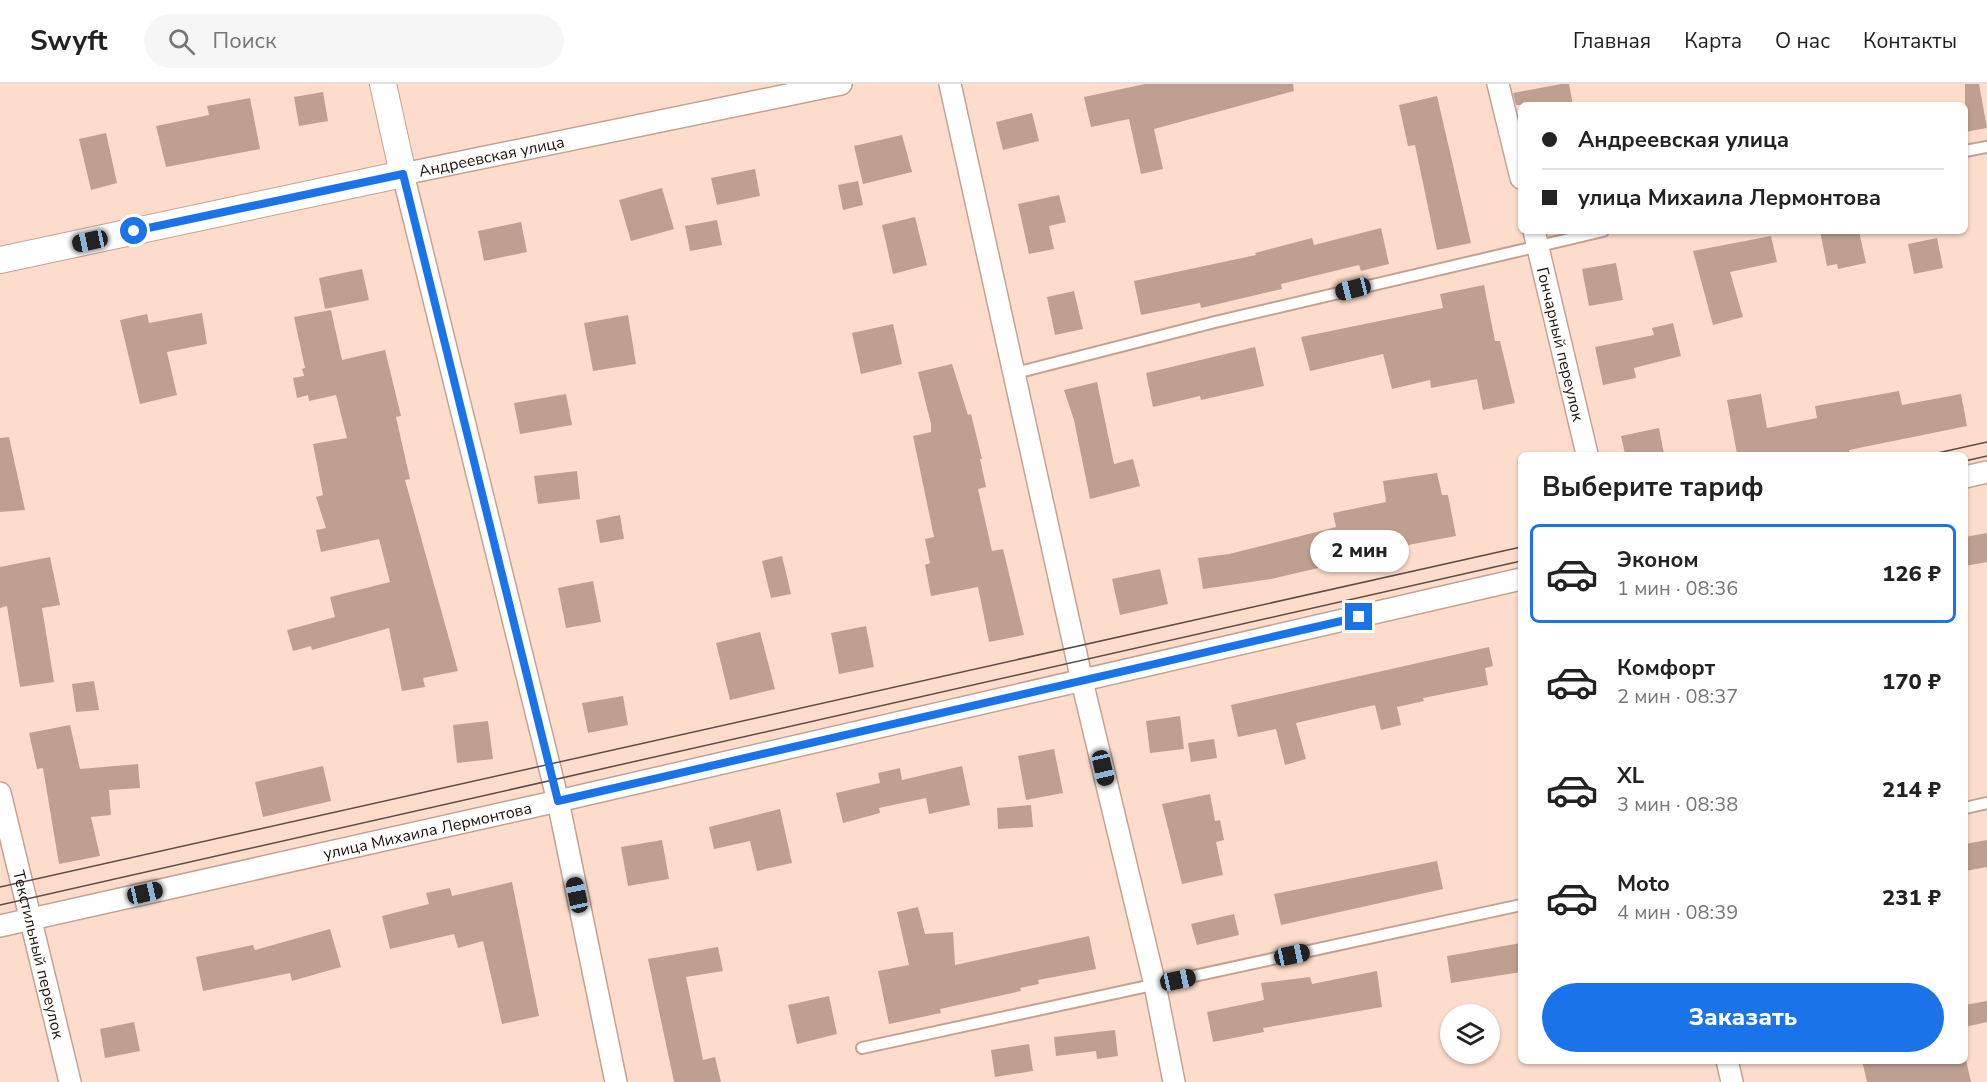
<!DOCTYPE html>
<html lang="ru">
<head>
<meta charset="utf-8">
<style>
  :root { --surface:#fff; --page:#f6f6f6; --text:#222; --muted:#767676; --line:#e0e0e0; --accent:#1a73e8 }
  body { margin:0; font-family:"Nunito Sans",sans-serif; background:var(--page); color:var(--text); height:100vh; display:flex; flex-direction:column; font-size:22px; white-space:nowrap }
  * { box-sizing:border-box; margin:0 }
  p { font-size:20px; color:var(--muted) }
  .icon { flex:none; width:33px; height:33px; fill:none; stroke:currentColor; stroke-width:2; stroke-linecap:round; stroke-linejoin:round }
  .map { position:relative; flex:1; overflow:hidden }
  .details { position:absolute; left:1518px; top:368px; width:450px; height:612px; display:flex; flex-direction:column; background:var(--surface); border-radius:9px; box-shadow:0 2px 4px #0004 }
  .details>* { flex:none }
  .banner { position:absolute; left:1518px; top:18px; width:450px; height:132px; border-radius:9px; box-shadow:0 2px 4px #0004; display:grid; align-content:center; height:132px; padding:0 24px; background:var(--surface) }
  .fabs { position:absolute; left:1440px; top:920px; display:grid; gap:12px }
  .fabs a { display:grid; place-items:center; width:60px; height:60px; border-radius:50%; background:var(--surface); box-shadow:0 2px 4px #0004; font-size:30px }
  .end { position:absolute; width:27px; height:27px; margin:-14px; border:8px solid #1a73e8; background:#fff; box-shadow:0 0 0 3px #fff }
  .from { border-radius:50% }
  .bubble { position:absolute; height:42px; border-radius:21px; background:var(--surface); box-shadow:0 2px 4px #0004; font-size:20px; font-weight:800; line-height:42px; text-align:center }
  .car { position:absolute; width:18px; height:36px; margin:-18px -9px; border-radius:8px; box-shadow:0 0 4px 2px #0007; background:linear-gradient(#222 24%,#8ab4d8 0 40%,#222 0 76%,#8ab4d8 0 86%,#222 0) }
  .banner b { display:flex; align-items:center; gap:21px; height:57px; font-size:22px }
  .banner b+b { border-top:2px solid var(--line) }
  .banner i { width:15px; height:15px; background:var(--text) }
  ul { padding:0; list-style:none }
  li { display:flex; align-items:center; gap:18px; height:99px; margin:0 12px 9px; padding:0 12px; border:3px solid transparent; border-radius:9px }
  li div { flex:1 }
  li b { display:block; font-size:22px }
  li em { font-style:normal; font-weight:800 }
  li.selected { border-color:var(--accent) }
  li>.icon { width:54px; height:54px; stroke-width:1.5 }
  h2 { padding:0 24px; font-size:27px; line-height:72px }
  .action { display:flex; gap:12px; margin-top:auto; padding:12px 24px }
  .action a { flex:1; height:69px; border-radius:36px; background:var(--accent); color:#fff; font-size:24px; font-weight:800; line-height:69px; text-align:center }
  header { display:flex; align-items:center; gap:36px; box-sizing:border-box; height:84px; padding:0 30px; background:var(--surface); border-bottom:2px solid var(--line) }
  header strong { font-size:28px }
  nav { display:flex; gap:33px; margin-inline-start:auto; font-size:21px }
  .search { width:420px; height:54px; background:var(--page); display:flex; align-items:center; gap:15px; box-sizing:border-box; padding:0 21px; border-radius:33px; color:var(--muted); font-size:22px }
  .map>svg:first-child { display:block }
</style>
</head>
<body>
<header>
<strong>Swyft</strong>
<div class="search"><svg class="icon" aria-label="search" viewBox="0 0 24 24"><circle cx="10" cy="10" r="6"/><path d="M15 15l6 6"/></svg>Поиск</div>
<nav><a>Главная</a><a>Карта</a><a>О нас</a><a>Контакты</a></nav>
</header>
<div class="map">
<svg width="1987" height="998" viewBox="0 0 1987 998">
  <rect width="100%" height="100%" fill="#fddccb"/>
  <g fill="#bfa090">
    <path d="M1145 0H1293L1294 7 1154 45 1163 85 1141 90 1129 35 1091 43 1084 13Z"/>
    <path d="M1561 0H1569L1573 21H1516L1513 9Z"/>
    <path d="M1965 0H1979L1987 44 1965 48Z"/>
    <path d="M323 8 328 37 299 42 294 13Z"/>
    <path d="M1437 12 1471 159 1437 166 1415 61 1408 62 1399 21Z"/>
    <path d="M250 14 260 65 166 83 156 42 209 31 207 22Z"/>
    <path d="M1032 29 1039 57 1003 66 996 38Z"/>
    <path d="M106 49 117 99 91 106 79 55Z"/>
    <path d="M902 51 912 88 863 100 854 62Z"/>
    <path d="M755 85 760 112 717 121 711 94Z"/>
    <path d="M858 97 863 121 843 126 838 101Z"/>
    <path d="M662 104 674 145 631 157 619 116Z"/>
    <path d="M1059 111 1066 138 1049 142 1054 165 1029 170 1018 120Z"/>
    <path d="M915 133 927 181 893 190 882 141Z"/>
    <path d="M717 136 722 161 690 167 685 142Z"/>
    <path d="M521 138 527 168 484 177 478 147Z"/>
    <path d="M1381 144 1389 180 1361 187 1359 181 1281 200 1282 205 1201 224 1200 219 1141 231 1134 197 1256 171 1255 169 1312 154 1314 161Z"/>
    <path d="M1820 147H1859L1866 179 1838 185 1837 180 1827 182Z"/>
    <path d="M1771 152 1777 178 1730 188 1743 233 1713 241 1693 167Z"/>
    <path d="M1937 154 1943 184 1914 190 1908 160Z"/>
    <path d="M1616 179 1623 216 1589 222 1582 185Z"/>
    <path d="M362 185 369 216 325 225 319 194Z"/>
    <path d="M1484 201 1495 257H1500L1515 319 1483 326 1477 295 1431 304 1430 296 1392 305 1383 270 1310 287 1301 253 1443 224 1440 210Z"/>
    <path d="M1074 207 1083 245 1055 251 1047 213Z"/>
    <path d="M331 226 342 276 385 266 401 332 396 333 410 395 405 396 458 587 423 594 425 603 402 607 389 544 312 566 311 562 293 567 287 546 335 533 330 513 390 498 379 455 321 468 316 446 326 444 316 413 323 411 313 360 347 354 336 311 309 317 308 311 297 314 293 294 304 292 302 285 305 284 294 233Z"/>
    <path d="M202 229 207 260 167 268 177 311 140 320 120 236 147 230 149 239Z"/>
    <path d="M628 231 636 280 593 287 584 239Z"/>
    <path d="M1673 239 1681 272 1634 284 1636 294 1603 301 1595 263 1654 251 1652 244Z"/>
    <path d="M893 240 902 280 861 290 852 249Z"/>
    <path d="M1255 263 1264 302 1201 316 1200 312 1153 323 1146 289Z"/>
    <path d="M952 280 968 331 971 330 982 375H980L986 403 978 405 992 467 1003 465 1024 551 989 558 978 503 931 512 925 481 930 479 925 455 934 453 913 352 931 348V340L918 288Z"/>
    <path d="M1097 298 1114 380 1133 375 1140 402 1090 415 1074 336 1064 306Z"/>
    <path d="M1899 307 1902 321 1961 310 1967 342 1849 366 1850 370H1737L1727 316 1761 310 1767 344 1817 334 1815 322Z"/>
    <path d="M566 310 572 341 520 350 514 319Z"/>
    <path d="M1659 344 1664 370H1625L1621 352Z"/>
    <path d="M9 353 25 426 0 428V354Z"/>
    <path d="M577 387 580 415 538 420 534 392Z"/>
    <path d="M1437 389 1442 411H1448L1456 452 1387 465V468L1271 495 1203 505 1198 474 1229 470 1336 443 1333 429 1386 418 1383 397Z"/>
    <path d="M620 431 624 455 600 459 596 436Z"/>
    <path d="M1987 449V478L1965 482V453Z"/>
    <path d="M782 472 791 510 771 514 762 477Z"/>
    <path d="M50 473 60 521 42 524 54 598 20 603 7 522 0 524V483Z"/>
    <path d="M1160 485 1168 520 1120 531 1112 495Z"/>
    <path d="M593 497 601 538 566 544 558 504Z"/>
    <path d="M866 542 874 583 839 590 831 549Z"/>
    <path d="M760 548 775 605 730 616 716 559Z"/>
    <path d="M1489 563 1493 582 1485 584 1488 601 1423 614 1424 617 1397 623 1401 641 1381 646 1375 621 1296 639 1306 675 1285 681 1276 645 1238 653 1231 621Z"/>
    <path d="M94 597 99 626 76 628 72 600Z"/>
    <path d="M623 612 628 641 588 649 582 619Z"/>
    <path d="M1180 632 1184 665 1150 669 1146 637Z"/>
    <path d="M488 637 493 675 457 679 453 641Z"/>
    <path d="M70 641 80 685 138 680 140 704 109 706 111 731 91 733 100 772 59 780 43 684 37 685 29 649Z"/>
    <path d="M1214 655 1217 674 1191 678 1188 659Z"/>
    <path d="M1054 665 1063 709 1026 716 1018 672Z"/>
    <path d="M323 682 331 717 263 733 255 698Z"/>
    <path d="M962 682 970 721 929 730 926 714 879 724 880 729 843 739 836 709 880 699 878 689 900 684 902 696Z"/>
    <path d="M1210 710 1215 737 1220 736 1224 756 1216 758 1223 791 1182 800 1162 720Z"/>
    <path d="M1031 721 1033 743 998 745 997 724Z"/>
    <path d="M780 725 792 779 757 787 750 757 714 765 709 743Z"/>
    <path d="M662 756 669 795 628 802 621 763Z"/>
    <path d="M1987 756V783L1965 787V760Z"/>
    <path d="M1437 777 1443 805 1281 841 1274 810Z"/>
    <path d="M512 798 539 932 502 940 483 857 458 864 454 850 390 865 382 832 429 820 426 809 450 804 452 812Z"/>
    <path d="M918 823 925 850 953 848 955 881 1089 852 1096 885 1038 896 1039 900 1020 904 1021 907 940 925 941 929 889 940 878 887 909 881 897 828Z"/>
    <path d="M1234 830 1239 851 1197 861 1191 840Z"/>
    <path d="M330 845 341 883 292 897 290 889 203 907 196 873 253 861 255 866Z"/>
    <path d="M1521 859V888L1451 899 1447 872Z"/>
    <path d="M718 863 723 887 686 893 703 976 715 973 721 998H674L648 875Z"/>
    <path d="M1377 887 1382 923 1263 944 1264 948 1213 958 1207 928 1264 916 1261 899 1310 893 1312 900Z"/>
    <path d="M829 912 837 950 797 960 788 921Z"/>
    <path d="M1987 917V938L1965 943V921Z"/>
    <path d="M134 938 140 967 105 974 100 945Z"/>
    <path d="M1115 946 1118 972 1097 975 1096 967 1056 972 1054 953Z"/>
    <path d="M1029 960 1033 987 995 993 991 966Z"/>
    <path d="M1862 976H1966L1971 998H1867Z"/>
  </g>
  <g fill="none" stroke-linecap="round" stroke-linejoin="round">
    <g stroke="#c2a393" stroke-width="14">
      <g id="service">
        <path d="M1965 67 1987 63"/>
        <path d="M1016 289 1215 238 1603 147"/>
        <path d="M1965 724 1987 719"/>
        <path d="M862 964 1521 821"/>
      </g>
    </g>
    <g stroke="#c2a393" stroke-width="24">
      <g id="minor">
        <path d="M950 0 1082 597 1155 901 1174 998"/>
        <path d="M1498 0 1521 94"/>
        <path id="s1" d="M1534 147 1587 370"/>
        <path d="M1965 393 1987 388"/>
        <path id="s2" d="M0 709 70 998"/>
        <path id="s3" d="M0 842 558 717 1521 495"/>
        <path d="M1727 976 1732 998"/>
        <path id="s4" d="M616 998 558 717 403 90 841 0"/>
      </g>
    </g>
    <g stroke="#c2a393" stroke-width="28">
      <path id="tertiary" d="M0 176 403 90 383 0"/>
    </g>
    <use href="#service" stroke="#fff" stroke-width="10"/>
    <use href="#minor" stroke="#fff" stroke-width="21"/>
    <use href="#tertiary" stroke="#fff" stroke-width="26"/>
    <g stroke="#5d4c43" stroke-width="1.5">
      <path d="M1933 370 1987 358"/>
      <path d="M1965 377 1987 372"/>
      <path d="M0 803 1521 463"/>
      <path d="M0 821 1521 477"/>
    </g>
  </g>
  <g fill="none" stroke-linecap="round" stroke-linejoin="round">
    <path stroke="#1a73e8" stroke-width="8" d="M134 147 403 90 558 717 1359 533"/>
  </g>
  <g text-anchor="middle" stroke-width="6" stroke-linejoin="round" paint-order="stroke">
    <g font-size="16" fill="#1a0f09" stroke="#fddccb">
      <text dy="6" stroke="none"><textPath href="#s4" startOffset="1023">Андреевская улица</textPath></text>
      <text dy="6" stroke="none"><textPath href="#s1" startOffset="116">Гончарный переулок</textPath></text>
      <text dy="6" stroke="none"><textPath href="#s3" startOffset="438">улица Михаила Лермонтова</textPath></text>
      <text dy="6" stroke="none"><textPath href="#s2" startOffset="166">Текстильный переулок</textPath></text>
    </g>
  </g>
</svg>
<div class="fabs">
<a><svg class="icon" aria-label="layers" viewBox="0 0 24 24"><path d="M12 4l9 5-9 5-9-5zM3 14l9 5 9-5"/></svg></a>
</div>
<i class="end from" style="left:134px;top:147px"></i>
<i class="end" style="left:1359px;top:533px"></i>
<div class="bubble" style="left:1310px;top:446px;width:99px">2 мин</div>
<i class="car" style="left:90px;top:157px;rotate:258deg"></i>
<i class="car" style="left:1353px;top:205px;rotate:256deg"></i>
<i class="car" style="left:1103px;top:684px;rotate:167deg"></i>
<i class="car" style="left:145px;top:809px;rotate:77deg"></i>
<i class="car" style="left:577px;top:811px;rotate:348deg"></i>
<i class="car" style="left:1292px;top:871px;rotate:78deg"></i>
<i class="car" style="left:1178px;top:896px;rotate:78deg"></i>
<div class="banner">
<b><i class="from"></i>Андреевская улица</b>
<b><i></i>улица Михаила Лермонтова</b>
</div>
<section class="details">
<h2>Выберите тариф</h2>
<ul>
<li class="selected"><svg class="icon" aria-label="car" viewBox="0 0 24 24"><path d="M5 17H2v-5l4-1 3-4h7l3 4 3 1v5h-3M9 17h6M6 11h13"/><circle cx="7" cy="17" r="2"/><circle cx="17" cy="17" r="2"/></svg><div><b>Эконом</b><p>1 мин · 08:36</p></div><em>126 ₽</em></li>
<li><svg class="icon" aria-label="car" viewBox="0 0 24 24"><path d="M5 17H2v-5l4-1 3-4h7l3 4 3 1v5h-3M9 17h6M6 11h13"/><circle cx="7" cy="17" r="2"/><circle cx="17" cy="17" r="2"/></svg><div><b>Комфорт</b><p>2 мин · 08:37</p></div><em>170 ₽</em></li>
<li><svg class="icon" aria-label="car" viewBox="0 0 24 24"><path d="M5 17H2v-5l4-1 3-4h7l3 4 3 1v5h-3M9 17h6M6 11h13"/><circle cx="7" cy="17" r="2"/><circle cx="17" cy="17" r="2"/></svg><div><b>XL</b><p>3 мин · 08:38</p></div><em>214 ₽</em></li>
<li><svg class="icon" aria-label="car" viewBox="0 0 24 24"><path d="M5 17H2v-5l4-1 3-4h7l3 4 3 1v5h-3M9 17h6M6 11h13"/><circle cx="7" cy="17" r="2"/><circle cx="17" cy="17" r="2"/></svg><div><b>Moto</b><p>4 мин · 08:39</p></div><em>231 ₽</em></li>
</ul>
<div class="action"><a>Заказать</a></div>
</section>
</div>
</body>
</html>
